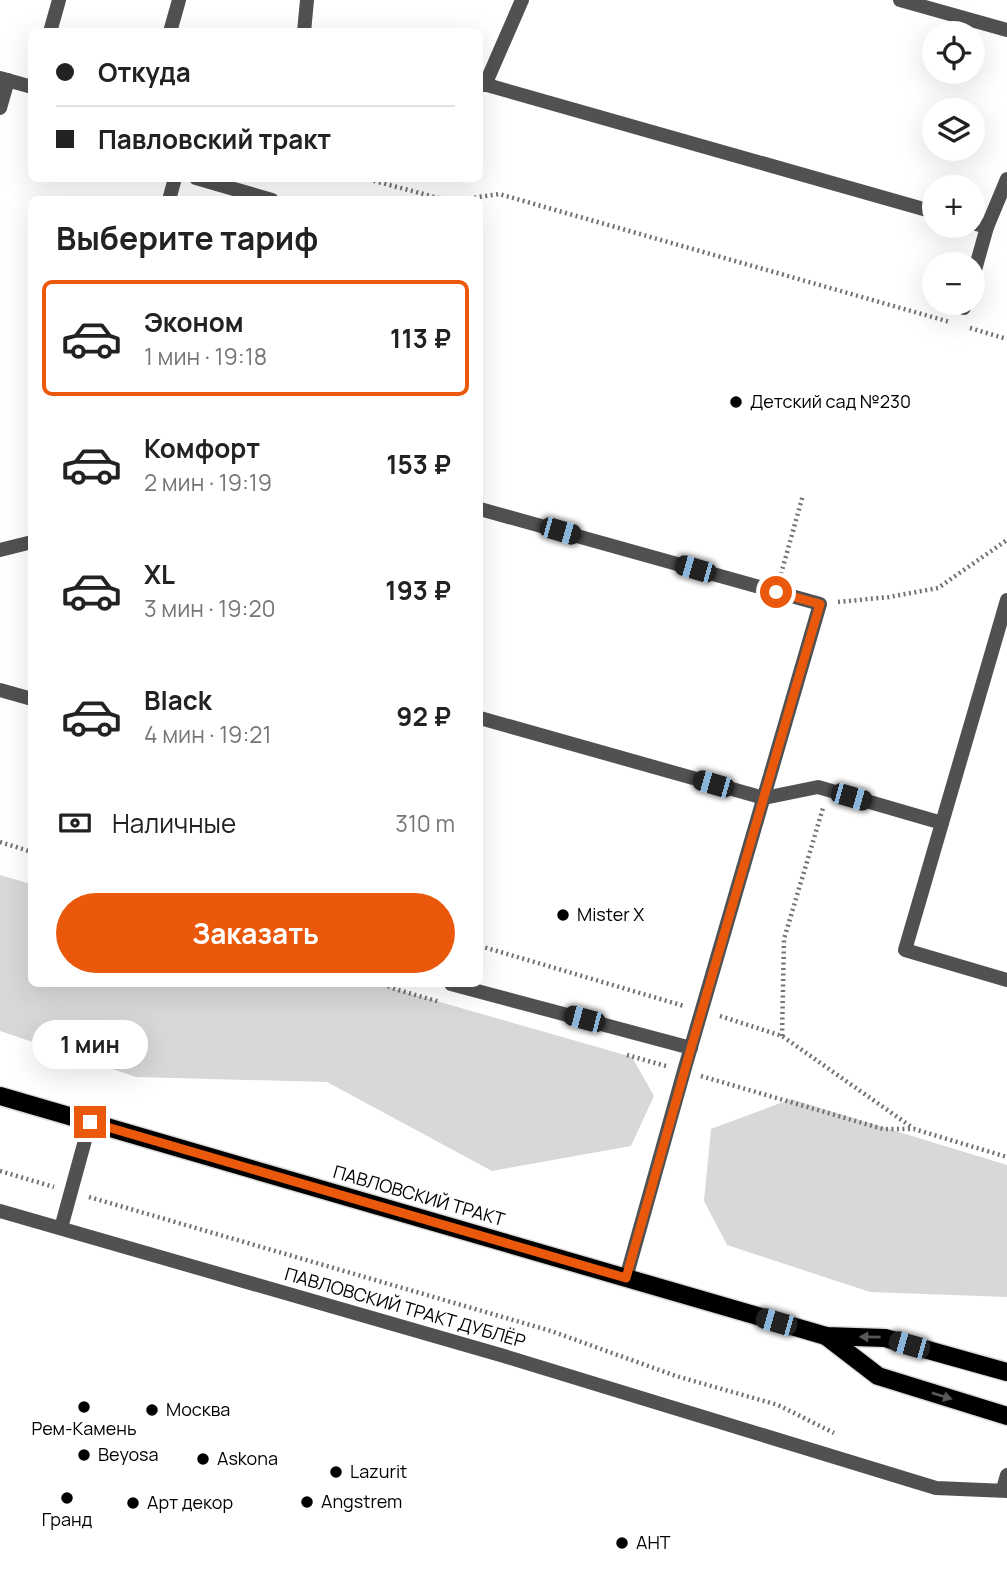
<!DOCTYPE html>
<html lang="ru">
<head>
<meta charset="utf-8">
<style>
  :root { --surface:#fff; --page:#f2f2f2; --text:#222; --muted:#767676; --line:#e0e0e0; --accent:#ea580c }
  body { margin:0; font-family:Manrope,sans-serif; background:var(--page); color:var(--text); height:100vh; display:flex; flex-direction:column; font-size:26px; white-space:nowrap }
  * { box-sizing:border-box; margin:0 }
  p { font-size:23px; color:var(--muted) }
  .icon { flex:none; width:38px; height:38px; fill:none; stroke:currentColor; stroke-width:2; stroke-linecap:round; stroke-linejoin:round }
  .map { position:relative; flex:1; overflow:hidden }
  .side { position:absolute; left:28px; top:196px; width:455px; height:791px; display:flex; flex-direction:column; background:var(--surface); border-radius:10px; box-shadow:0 7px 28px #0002 }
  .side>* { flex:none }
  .banner { position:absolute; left:28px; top:28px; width:455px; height:154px; border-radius:10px; box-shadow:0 7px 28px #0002; display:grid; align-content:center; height:154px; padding:0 28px; background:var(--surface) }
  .controls { position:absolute; left:922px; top:21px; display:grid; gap:14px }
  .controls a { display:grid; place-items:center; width:63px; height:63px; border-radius:50%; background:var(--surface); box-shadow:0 7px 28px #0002; font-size:35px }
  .end { position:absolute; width:32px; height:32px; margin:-16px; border:9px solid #ea580c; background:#fff; box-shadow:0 0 0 4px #fff }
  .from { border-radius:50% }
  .bubble { position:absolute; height:49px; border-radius:24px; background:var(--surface); box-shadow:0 7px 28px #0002; font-size:23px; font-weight:700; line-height:49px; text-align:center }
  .car { position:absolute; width:21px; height:42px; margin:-21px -10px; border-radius:9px; box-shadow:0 0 5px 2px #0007; background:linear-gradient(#222 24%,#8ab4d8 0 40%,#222 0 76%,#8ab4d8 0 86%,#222 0) }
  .banner b { display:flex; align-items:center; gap:24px; height:66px; font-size:26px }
  .banner b+b { border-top:2px solid var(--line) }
  .banner i { width:18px; height:18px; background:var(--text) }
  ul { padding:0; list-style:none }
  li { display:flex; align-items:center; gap:21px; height:116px; margin:0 14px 10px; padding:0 14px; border:4px solid transparent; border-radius:10px }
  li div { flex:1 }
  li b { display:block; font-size:26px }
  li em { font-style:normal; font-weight:700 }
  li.active { border-color:var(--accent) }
  li>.icon { width:63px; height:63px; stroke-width:1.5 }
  h2 { padding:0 28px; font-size:32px; line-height:84px }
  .pay { display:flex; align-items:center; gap:18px; height:77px; padding:0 28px; font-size:26px }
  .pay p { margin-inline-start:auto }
  .cta { display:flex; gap:14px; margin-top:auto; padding:14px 28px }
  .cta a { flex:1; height:80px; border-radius:42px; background:var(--accent); color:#fff; font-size:28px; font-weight:700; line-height:80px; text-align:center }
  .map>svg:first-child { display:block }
</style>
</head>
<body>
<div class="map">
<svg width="1007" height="1569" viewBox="0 0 1007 1569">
  <rect width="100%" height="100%" fill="#fff"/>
  <g fill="#d8d8d8">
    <path d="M0 875 31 884 32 984H377L632 1057 654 1096 631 1146 492 1171 327 1082 136 1077 0 1031Z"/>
    <path d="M791 1099 1007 1165V1297L870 1292 727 1245 704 1201 711 1129Z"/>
  </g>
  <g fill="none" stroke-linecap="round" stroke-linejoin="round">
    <g stroke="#dbdbdb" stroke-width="21">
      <g id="primary">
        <path d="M0 1096 826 1336 885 1338 1007 1372"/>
        <path d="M826 1336 878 1376 1007 1416"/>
      </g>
    </g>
    <g stroke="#737373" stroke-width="4.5" stroke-dasharray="2 3.5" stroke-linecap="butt">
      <path d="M363 178 446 200"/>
      <path d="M458 200 499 194 950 322"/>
      <path d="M970 328 1007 339"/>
      <path d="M781 574 803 495"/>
      <path d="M838 602 889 597 938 588 1007 540"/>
      <path d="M0 842 32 852"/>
      <path d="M480 946 684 1006"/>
      <path d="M383 984 395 989 440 1002"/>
      <path d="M720 1016 782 1036 913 1128"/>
      <path d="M782 1036 784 939 823 808"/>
      <path d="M627 1055 666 1066"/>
      <path d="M701 1076 883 1129H914L1007 1157"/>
      <path d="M0 1171 54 1187"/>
      <path d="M89 1197 551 1331 676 1376 778 1405 834 1433"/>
    </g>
    <g stroke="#515151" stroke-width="14">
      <path d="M900 0 1007 30"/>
      <path d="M50 32 59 0"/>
      <path d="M170 32 179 0"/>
      <path d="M304 32 307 0"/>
      <path d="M0 78 32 87"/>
      <path d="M480 83 934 212"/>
      <path d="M485 85 522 0"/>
      <path d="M0 108 8 80"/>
      <path d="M196 178 272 200"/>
      <path d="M169 200 175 178"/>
      <path d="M973 223 987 227 1007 179"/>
      <path d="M973 277 987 227"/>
      <path d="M964 308 965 303"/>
      <path d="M480 509 820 604 684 1071 626 1278"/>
      <path d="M0 550 32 542"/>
      <path d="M0 690 32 699"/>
      <path d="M480 718 764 798 818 787 942 823 905 950 1007 980"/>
      <path d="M942 823 1007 600"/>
      <path d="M451 984 691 1048"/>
      <path d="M61 1228 90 1122"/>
      <path d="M1003 1489 1007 1475"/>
    </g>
    <path stroke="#515151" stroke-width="14" d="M0 1211 504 1356 936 1488 1007 1491"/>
    <use href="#primary" stroke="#000" stroke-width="18"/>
  </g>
  <defs><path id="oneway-solid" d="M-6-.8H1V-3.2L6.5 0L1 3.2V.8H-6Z" transform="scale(1.75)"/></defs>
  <g fill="#595959">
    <use href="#oneway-solid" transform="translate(870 1337) rotate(-179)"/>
    <use href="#oneway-solid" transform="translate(942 1396) rotate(17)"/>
  </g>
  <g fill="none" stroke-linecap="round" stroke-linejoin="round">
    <path stroke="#ea580c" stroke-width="9" d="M90 1122 626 1278 691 1048 820 604 776 592"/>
  </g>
  <g fill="#000" stroke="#fff" stroke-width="2.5">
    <circle cx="736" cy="402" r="7"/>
    <circle cx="563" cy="915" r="7"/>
    <circle cx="84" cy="1407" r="7"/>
    <circle cx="152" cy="1410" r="7"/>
    <circle cx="84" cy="1455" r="7"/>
    <circle cx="203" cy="1459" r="7"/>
    <circle cx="336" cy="1472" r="7"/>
    <circle cx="67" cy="1498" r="7"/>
    <circle cx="307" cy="1502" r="7"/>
    <circle cx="133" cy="1503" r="7"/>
    <circle cx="622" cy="1543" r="7"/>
  </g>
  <g text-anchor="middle" stroke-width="6" stroke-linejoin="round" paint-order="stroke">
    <g font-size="18" fill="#000" stroke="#fff" text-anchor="start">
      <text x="750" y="408">Детский сад №230</text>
      <text x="577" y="921">Mister X</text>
      <text x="166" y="1416">Москва</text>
      <text x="84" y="1435" text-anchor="middle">Рем-Камень</text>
      <text x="98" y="1461">Beyosa</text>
      <text x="217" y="1465">Askona</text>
      <text x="350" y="1478">Lazurit</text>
      <text x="321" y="1508">Angstrem</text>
      <text x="147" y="1509">Арт декор</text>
      <text x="67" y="1526" text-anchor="middle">Гранд</text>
      <text x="636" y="1549">АНТ</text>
    </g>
    <g font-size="18" fill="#000" stroke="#fff">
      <text transform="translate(419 1196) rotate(16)" y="6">ПАВЛОВСКИЙ ТРАКТ</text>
      <text transform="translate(405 1308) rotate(16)" y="6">ПАВЛОВСКИЙ ТРАКТ ДУБЛЁР</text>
    </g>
  </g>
</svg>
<div class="controls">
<a><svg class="icon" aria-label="locate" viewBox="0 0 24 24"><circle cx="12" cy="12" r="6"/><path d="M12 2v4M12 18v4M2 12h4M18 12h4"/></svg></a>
<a><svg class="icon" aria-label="layers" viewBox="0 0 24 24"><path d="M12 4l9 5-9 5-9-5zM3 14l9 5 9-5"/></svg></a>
<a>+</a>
<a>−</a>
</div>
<i class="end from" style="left:776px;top:592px"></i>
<i class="end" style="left:90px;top:1122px"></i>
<div class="bubble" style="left:32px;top:1020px;width:116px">1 мин</div>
<i class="car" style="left:560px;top:531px;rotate:106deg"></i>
<i class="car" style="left:695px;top:569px;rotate:286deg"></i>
<i class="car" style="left:713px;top:784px;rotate:286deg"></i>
<i class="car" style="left:851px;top:797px;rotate:106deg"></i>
<i class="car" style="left:584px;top:1019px;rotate:285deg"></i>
<i class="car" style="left:776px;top:1322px;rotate:286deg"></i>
<i class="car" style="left:909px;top:1345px;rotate:286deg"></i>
<div class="banner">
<b><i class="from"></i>Откуда</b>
<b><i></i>Павловский тракт</b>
</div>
<section class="side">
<h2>Выберите тариф</h2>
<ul>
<li class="active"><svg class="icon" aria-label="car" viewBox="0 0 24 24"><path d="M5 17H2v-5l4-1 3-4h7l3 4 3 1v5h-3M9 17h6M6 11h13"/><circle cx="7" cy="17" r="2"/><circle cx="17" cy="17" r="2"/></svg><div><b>Эконом</b><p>1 мин · 19:18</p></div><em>113 ₽</em></li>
<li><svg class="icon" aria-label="car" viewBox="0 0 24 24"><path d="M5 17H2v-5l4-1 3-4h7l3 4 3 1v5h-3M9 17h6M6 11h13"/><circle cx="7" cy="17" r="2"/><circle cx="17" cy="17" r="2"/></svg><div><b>Комфорт</b><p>2 мин · 19:19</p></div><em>153 ₽</em></li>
<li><svg class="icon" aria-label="car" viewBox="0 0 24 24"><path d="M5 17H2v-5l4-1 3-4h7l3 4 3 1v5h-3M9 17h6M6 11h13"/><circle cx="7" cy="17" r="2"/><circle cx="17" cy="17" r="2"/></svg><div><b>XL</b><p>3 мин · 19:20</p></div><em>193 ₽</em></li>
<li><svg class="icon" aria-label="car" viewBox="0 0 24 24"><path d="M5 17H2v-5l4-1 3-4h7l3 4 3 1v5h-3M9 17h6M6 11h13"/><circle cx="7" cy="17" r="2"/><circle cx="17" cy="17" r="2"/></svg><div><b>Black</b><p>4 мин · 19:21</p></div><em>92 ₽</em></li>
</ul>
<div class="pay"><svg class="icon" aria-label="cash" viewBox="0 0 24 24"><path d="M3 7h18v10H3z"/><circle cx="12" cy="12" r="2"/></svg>Наличные<p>310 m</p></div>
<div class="cta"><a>Заказать</a></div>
</section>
</div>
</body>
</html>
